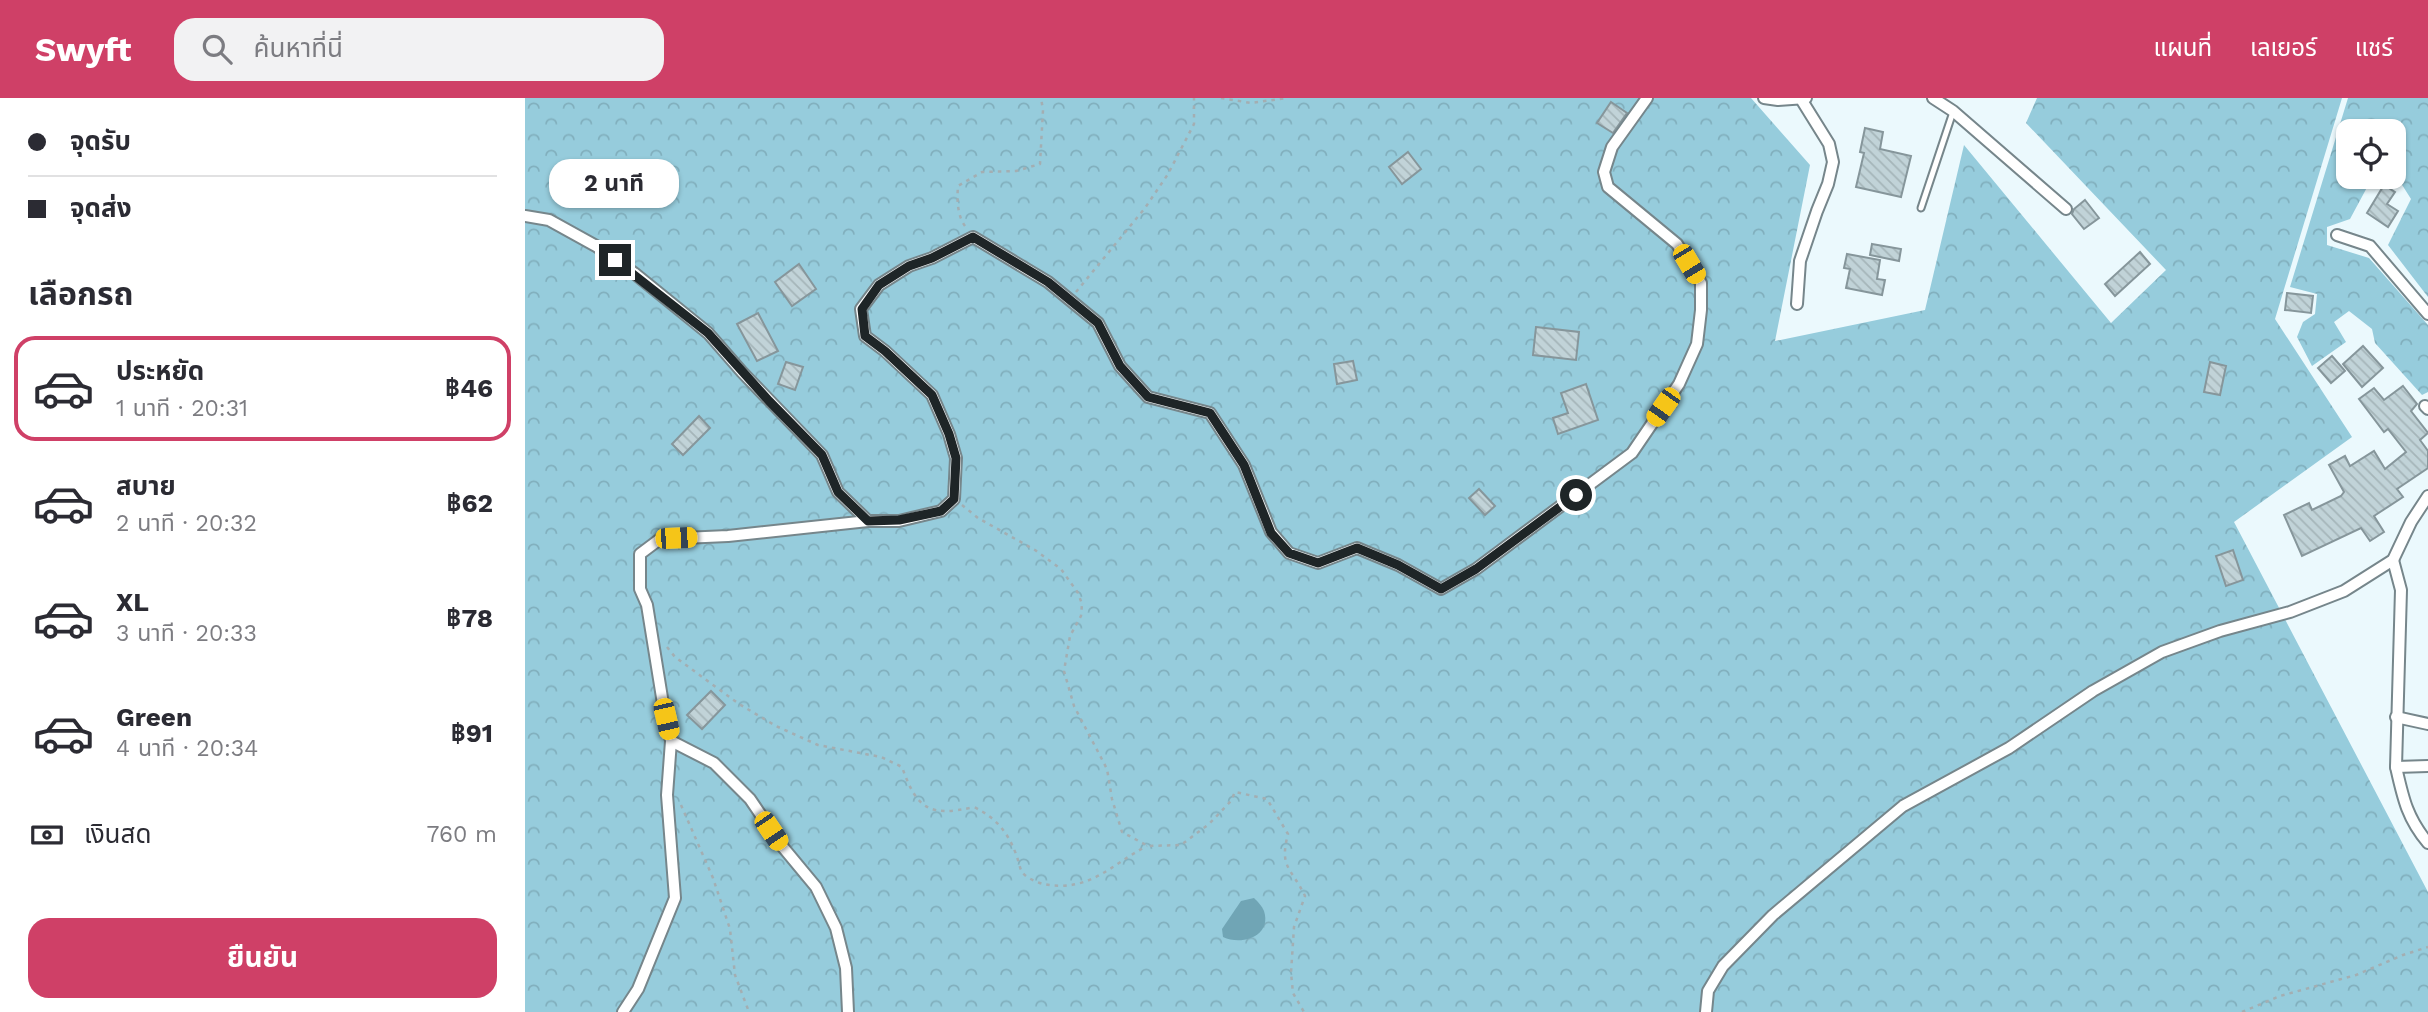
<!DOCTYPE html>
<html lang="th">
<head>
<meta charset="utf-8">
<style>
  :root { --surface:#fff; --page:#f2f2f3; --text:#2b2b33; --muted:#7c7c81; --line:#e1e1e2; --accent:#cf4067 }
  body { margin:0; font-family:"Work Sans","Noto Sans Thai",sans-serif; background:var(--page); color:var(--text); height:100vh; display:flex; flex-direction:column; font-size:26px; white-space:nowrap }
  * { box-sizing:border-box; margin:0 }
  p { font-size:23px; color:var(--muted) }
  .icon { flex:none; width:38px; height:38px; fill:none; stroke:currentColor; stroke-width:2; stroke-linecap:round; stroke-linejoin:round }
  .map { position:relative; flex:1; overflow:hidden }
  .sheet { display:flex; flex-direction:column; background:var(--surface); width:525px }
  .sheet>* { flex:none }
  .hud { display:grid; align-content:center; height:154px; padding:0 28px; background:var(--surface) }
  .fabs { position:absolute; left:1811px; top:21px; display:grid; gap:14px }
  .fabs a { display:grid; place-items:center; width:70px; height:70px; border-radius:14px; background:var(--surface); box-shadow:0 2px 5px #0004; font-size:35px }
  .end { position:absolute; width:32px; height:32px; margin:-16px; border:9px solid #1e2527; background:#fff; box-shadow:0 0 0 4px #fff }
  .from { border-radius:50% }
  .bubble { position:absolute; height:49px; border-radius:21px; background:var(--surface); box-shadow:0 2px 5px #0004; font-size:23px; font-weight:700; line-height:49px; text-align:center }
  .car { position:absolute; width:21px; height:42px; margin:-21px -10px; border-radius:9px; box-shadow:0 0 5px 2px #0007; background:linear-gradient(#f5c518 24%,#345 0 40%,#f5c518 0 76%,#345 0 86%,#f5c518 0) }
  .hud b { display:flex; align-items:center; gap:24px; height:66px; font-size:26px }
  .hud b+b { border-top:2px solid var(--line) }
  .hud i { width:18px; height:18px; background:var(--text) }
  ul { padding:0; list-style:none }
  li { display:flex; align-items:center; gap:21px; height:105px; margin:0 14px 10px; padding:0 14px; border:4px solid transparent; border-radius:21px }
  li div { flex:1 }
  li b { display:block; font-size:26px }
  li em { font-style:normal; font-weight:700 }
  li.current { border-color:var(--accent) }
  li>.icon { width:63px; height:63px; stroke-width:1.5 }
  h2 { padding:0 28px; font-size:32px; line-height:84px }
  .pay { display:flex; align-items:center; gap:18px; height:77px; padding:0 28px; font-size:26px }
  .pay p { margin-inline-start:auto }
  .button { display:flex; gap:14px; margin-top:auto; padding:14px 28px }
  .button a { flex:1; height:80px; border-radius:21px; background:var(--accent); color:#fff; font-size:28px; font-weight:700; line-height:80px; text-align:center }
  header { display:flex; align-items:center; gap:42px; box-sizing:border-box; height:98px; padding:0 35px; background:var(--accent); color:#fff }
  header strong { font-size:33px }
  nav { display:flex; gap:38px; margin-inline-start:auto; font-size:24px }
  .search { width:490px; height:63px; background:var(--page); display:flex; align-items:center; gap:18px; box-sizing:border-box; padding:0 24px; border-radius:21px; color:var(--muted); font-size:26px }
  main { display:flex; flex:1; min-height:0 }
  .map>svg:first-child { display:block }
</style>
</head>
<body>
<header>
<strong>Swyft</strong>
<div class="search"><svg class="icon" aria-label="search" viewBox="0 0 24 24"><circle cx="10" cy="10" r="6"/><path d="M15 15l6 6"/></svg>ค้นหาที่นี่</div>
<nav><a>แผนที่</a><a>เลเยอร์</a><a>แชร์</a></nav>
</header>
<main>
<section class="sheet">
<div class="hud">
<b><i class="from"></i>จุดรับ</b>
<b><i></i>จุดส่ง</b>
</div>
<h2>เลือกรถ</h2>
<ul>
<li class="current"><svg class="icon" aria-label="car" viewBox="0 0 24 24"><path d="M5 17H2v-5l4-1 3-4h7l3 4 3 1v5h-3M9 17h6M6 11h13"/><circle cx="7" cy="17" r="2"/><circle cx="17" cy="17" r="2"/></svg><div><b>ประหยัด</b><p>1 นาที · 20:31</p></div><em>฿46</em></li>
<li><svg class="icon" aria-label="car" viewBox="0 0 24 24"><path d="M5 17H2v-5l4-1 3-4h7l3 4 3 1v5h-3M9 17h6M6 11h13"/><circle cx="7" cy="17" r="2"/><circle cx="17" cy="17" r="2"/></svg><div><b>สบาย</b><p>2 นาที · 20:32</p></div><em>฿62</em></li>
<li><svg class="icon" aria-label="car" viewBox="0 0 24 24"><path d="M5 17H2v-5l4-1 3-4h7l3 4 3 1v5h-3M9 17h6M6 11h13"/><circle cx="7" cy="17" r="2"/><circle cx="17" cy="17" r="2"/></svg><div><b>XL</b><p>3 นาที · 20:33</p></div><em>฿78</em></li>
<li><svg class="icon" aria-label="car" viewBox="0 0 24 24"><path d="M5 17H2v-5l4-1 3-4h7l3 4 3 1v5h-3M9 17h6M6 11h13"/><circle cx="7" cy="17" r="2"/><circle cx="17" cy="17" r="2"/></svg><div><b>Green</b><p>4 นาที · 20:34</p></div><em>฿91</em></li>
</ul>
<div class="pay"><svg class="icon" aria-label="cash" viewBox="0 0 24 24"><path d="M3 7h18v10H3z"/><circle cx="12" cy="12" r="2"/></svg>เงินสด<p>760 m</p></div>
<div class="button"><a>ยืนยัน</a></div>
</section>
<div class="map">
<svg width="1903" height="914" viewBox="0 0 1903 914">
  <defs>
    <pattern id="forest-crowns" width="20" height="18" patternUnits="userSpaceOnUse" patternTransform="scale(1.75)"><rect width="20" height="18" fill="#96ccdc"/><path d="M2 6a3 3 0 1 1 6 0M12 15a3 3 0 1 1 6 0" fill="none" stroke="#81afbd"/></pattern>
    <pattern id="building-back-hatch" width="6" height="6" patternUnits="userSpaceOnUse" patternTransform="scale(1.75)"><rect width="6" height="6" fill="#c1d3d8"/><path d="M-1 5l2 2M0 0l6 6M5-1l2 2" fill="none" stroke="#a5b5b9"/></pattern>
  </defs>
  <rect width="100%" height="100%" fill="#ebf9fd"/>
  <g fill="url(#forest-crowns)" fill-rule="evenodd">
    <path d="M0 0H1226L1285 67 1250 243 1400 212 1439 47 1586 225 1641 172 1501 25 1512 0H1817L1750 221 1827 339 1709 424 1903 794V914H0Z"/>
    <path d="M1823 0H1903V199L1863 147 1886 101 1874 82H1846L1825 121 1802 129V147L1844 160 1903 227V294L1897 297 1850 245 1847 231 1824 213 1809 224 1821 244 1787 268 1772 239 1778 224 1790 216 1792 196 1765 189ZM1869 33V79H1824V33Z"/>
  </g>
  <path fill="#70a5b5" d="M729 800C732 803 737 808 739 813 747 838 717 848 698 839L697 831 716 803Z"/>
  <g fill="url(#building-back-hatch)" stroke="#86969b" stroke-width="2">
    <path d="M1086 4 1102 15 1088 35 1072 25Z"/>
    <path d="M1340 30 1358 34 1355 51 1386 58 1376 99 1331 89 1339 55 1335 54Z"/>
    <path d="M883 54 896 71 877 86 864 69Z"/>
    <path d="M1859 87 1870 94 1862 106 1873 113 1863 129 1842 115Z"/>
    <path d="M1560 102 1574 120 1559 131 1547 116 1549 111Z"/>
    <path d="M1347 146 1376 151 1374 163 1345 157Z"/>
    <path d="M1615 154 1625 166 1590 198 1580 186Z"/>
    <path d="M1322 156 1355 162 1352 181 1360 182 1357 197 1321 190 1325 171 1319 170Z"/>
    <path d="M274 166 291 191 267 208 250 184Z"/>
    <path d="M1762 195 1788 198 1786 215 1760 212Z"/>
    <path d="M233 215 253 253 232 263 212 226Z"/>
    <path d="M1011 229 1054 234 1051 262 1008 257Z"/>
    <path d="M1838 248 1858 270 1837 289 1818 266Z"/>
    <path d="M1807 258 1820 273 1806 285 1793 270Z"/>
    <path d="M828 263 832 282 812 286 809 266Z"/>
    <path d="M261 264 278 269 270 292 253 286Z"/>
    <path d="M1685 264 1701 268 1695 297 1679 294Z"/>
    <path d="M1061 286 1073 322 1033 336 1028 320 1043 315 1036 295Z"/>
    <path d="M1878 288 1892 306 1886 313 1903 335 1895 342 1903 353V370L1872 391 1878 399 1849 418 1859 434 1845 443 1836 430 1777 458 1759 417 1784 405 1787 412 1816 398 1819 394 1804 367 1820 358 1825 368 1849 353 1860 371 1881 354 1863 331 1859 334 1834 301 1849 290 1859 302Z"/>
    <path d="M174 318 185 330 158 357 147 346Z"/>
    <path d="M954 391 970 408 960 417 944 400Z"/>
    <path d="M1708 452 1718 482 1701 488 1691 458Z"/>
    <path d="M186 593 200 607 177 631 162 617Z"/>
  </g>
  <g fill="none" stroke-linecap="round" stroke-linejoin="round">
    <g stroke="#76868b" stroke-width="9">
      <path id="lane" d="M1396 110 1428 14"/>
    </g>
    <g stroke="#76868b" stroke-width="14">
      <g id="street">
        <path d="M1239 0 1253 2 1281 0"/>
        <path d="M1408 0 1428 13 1541 111"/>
        <path d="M0 118 24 122 71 148 109 175 183 235 217 274 297 357 313 394 343 423"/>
        <path d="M1812 137 1845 148 1903 216"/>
        <path d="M1272 206 1275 163 1292 113 1303 86 1308 64 1304 46 1276 1"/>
        <path d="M1900 308 1903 311"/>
        <path d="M1868 462 1876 492 1871 669C1878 700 1882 720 1903 745"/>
        <path d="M1871 619 1903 626"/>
        <path d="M146 643 189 665 225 701 257 748 291 789 311 830 321 870 323 914"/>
        <path d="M1871 669 1903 668"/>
        <path d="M98 914 113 891 150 800 142 697 146 643 139 612 122 507 115 491V456L135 441 203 438 343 423H374L416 413 429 401 431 360 424 336 407 297 360 253 340 238 336 211 354 187 384 168 407 160 448 139 523 184 573 225 595 268 623 299 685 315 719 367 746 434 764 455 793 465 832 450 873 467 916 491 951 471 1107 355 1154 286 1172 246 1176 212V185L1152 146 1083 89 1079 74 1087 49 1122 0"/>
        <path d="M1181 914 1183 893 1198 868 1248 817 1378 708 1484 650 1568 593 1637 554 1695 533 1765 514 1819 493 1868 462 1886 424 1903 398"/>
      </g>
    </g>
    <g stroke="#a3aeb2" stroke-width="2.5" stroke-dasharray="3.5 5" stroke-linecap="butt">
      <path d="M696 0 726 5 762 0"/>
      <path d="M440 128C432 117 432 101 433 88L457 74 491 73 515 66 518 12 516 0"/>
      <path d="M551 194 620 110 643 76 669 26V0"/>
      <path d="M437 407 453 420 510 452 536 471 553 495 557 506 556 518 545 538 539 573 549 608 582 671 587 701 597 734 623 748 656 747 684 726 706 703 710 694 742 701 763 736C754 770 766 769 780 798L769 829 766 875 768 895 779 914"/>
      <path d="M142 549 150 559 214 606 251 628 293 647 356 659 377 669C392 712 405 719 449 709 471 720 482 733 491 756 493 761 494 767 496 772 499 779 511 784 518 786 565 795 585 767 622 748"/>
      <path d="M156 707 188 780 205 831 210 877 224 914"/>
      <path d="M1717 914 1755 898 1831 877 1878 857 1903 849"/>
    </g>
    <use href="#lane" stroke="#fff" stroke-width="5"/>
    <use href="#street" stroke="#fff" stroke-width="10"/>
  </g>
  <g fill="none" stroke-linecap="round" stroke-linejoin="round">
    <path stroke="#1e2527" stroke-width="9" d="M90 162 183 235 244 303 297 357 313 394 343 423 374 422 416 413 429 401 431 360 424 336 407 297 360 253 340 238 337 211 354 187 384 168 407 160 448 139 523 184 573 225 595 268 623 299 685 315 719 367 746 435 764 455 793 465 832 450 873 467 916 491 951 471 1051 397"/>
  </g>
</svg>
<div class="fabs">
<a><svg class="icon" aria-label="locate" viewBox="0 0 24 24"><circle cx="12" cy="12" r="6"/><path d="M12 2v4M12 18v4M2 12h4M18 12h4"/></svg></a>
</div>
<i class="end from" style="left:1051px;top:397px"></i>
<i class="end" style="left:90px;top:162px"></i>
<div class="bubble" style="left:24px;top:61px;width:130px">2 นาที</div>
<i class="car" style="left:1164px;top:166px;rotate:149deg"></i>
<i class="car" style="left:1138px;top:309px;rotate:215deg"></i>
<i class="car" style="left:151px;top:440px;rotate:88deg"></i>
<i class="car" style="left:141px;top:621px;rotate:167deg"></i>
<i class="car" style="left:246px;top:733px;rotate:146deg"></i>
</div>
</main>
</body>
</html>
